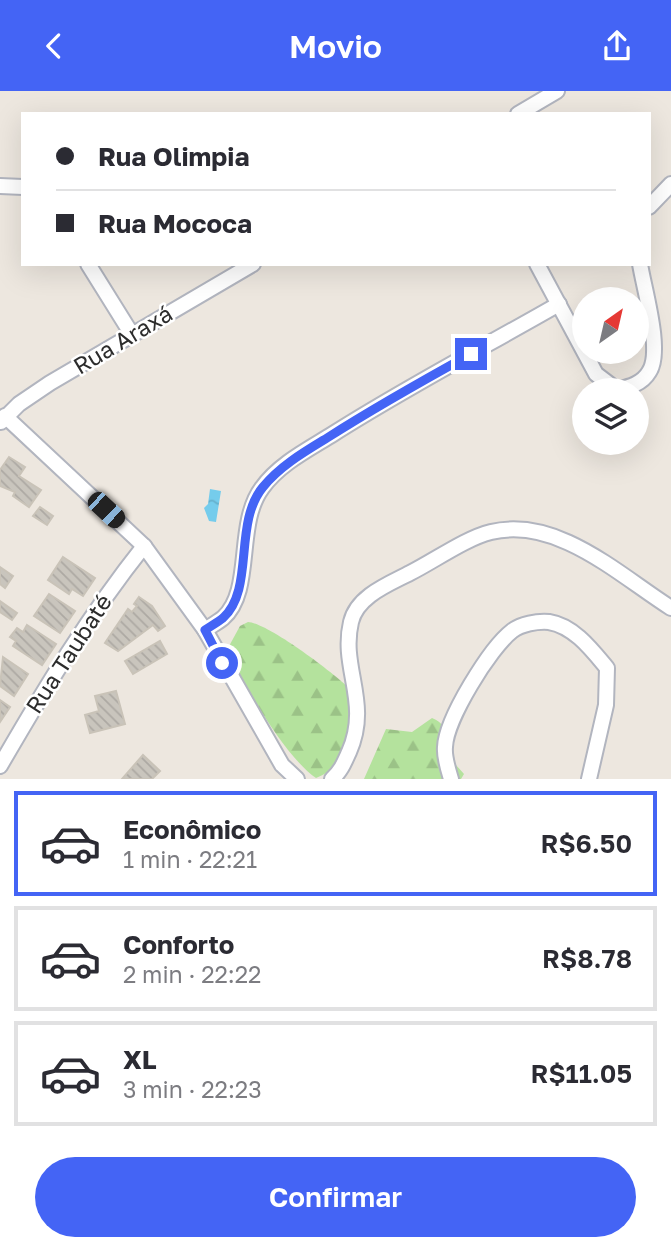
<!DOCTYPE html>
<html lang="pt">
<head>
<meta charset="utf-8">
<style>
  :root { --surface:#fff; --page:#f7f7f7; --text:#2b2b33; --muted:#7c7c81; --line:#e1e1e2; --accent:#4464f5 }
  body { margin:0; font-family:"Golos Text",sans-serif; background:var(--page); color:var(--text); height:100vh; display:flex; flex-direction:column; font-size:26px; white-space:nowrap }
  * { box-sizing:border-box; margin:0 }
  p { font-size:23px; color:var(--muted) }
  .icon { flex:none; width:38px; height:38px; fill:none; stroke:currentColor; stroke-width:2; stroke-linecap:round; stroke-linejoin:round }
  .map { position:relative; height:688px; overflow:hidden }
  .side { display:flex; flex-direction:column; background:var(--surface); flex:1 }
  .side>* { flex:none }
  .guide { position:absolute; left:21px; top:21px; width:630px; height:154px; border-radius:0px; box-shadow:0 7px 28px #0002; display:grid; align-content:center; height:154px; padding:0 35px; background:var(--surface) }
  .needle { width:46px; rotate:34deg }
  .controls { position:absolute; left:572px; top:196px; display:grid; gap:14px }
  .controls a { display:grid; place-items:center; width:77px; height:77px; border-radius:50%; background:var(--surface); box-shadow:0 7px 28px #0002; font-size:35px }
  .end { position:absolute; width:32px; height:32px; margin:-16px; border:9px solid #4464f5; background:#fff; box-shadow:0 0 0 4px #fff }
  .from { border-radius:50% }
  .car { position:absolute; width:21px; height:42px; margin:-21px -10px; border-radius:9px; box-shadow:0 0 5px 2px #0007; background:linear-gradient(#222 24%,#8ab4d8 0 40%,#222 0 76%,#8ab4d8 0 86%,#222 0) }
  .guide b { display:flex; align-items:center; gap:24px; height:66px; font-size:26px }
  .guide b+b { border-top:2px solid var(--line) }
  .guide i { width:18px; height:18px; background:var(--text) }
  ul { padding:12px 0 0; list-style:none }
  li { display:flex; align-items:center; gap:21px; height:105px; margin:0 14px 10px; padding:0 21px; border:4px solid var(--line); border-radius:0px }
  li div { flex:1 }
  li b { display:block; font-size:26px }
  li em { font-style:normal; font-weight:600 }
  li.on { border-color:var(--accent) }
  li>.icon { width:63px; height:63px; stroke-width:1.5 }
  .cta { display:flex; gap:14px; margin-top:auto; padding:14px 35px }
  .cta a { flex:1; height:80px; border-radius:42px; background:var(--accent); color:#fff; font-size:28px; font-weight:600; line-height:80px; text-align:center }
  header { display:flex; justify-content:space-between; align-items:center; height:91px; padding:0 35px; background:var(--accent); color:#fff; font-size:32px; font-weight:600 }
  .map>svg:first-child { display:block }
</style>
</head>
<body>
<header><svg class="icon" aria-label="back" viewBox="0 0 24 24"><path d="M15 5l-7 7 7 7"/></svg>Movio<svg class="icon" aria-label="share" viewBox="0 0 24 24"><path d="M12 15V3M7 8l5-5 5 5M5 13v7h14v-7"/></svg></header>
<div class="map">
<svg width="671" height="688" viewBox="0 0 671 688">
  <defs>
    <pattern id="forest-firs" width="22" height="20" patternUnits="userSpaceOnUse" patternTransform="scale(1.75)"><rect width="22" height="20" fill="#b4e29d"/><path d="M5 1l3.5 6h-7zM16 11l3.5 6h-7z" fill="#9bc287"/></pattern>
    <pattern id="water-ripples" width="26" height="14" patternUnits="userSpaceOnUse" patternTransform="scale(1.75)"><rect width="26" height="14" fill="#75ccec"/><path d="M2 4q2-2 4 0t4 0M15 11q2-2 4 0t4 0" fill="none" stroke="#65afcb"/></pattern>
    <pattern id="building-back-hatch" width="6" height="6" patternUnits="userSpaceOnUse" patternTransform="scale(1.75)"><rect width="6" height="6" fill="#c9c5bd"/><path d="M-1 5l2 2M0 0l6 6M5-1l2 2" fill="none" stroke="#ada9a3"/></pattern>
  </defs>
  <rect width="100%" height="100%" fill="#ede7df"/>
  <g fill="url(#forest-firs)">
    <path d="M248 531C268 532 335 583 351 599 355 630 351 674 316 687 286 667 241 591 228 557L240 535Z"/>
    <path d="M432 627C454 636 444 654 453 670 456 675 461 679 464 683L461 688H364L386 638 412 641Z"/>
  </g>
  <path fill="url(#water-ripples)" d="M210 398 221 400 216 431 209 430 204 417 208 413Z"/>
  <g fill="url(#building-back-hatch)" stroke="#c9c3b8" stroke-width="2">
    <path d="M9 366 25 376 19 385 41 399 29 416 13 405 15 401 0 395V379Z"/>
    <path d="M40 416 53 425 47 434 33 425Z"/>
    <path d="M63 466 95 487 83 505 72 498 69 503 48 489Z"/>
    <path d="M0 476 13 485 5 497 0 493Z"/>
    <path d="M49 503 75 520 60 542 34 525Z"/>
    <path d="M139 506 152 515 165 535 158 540 153 534 118 560 105 552 128 518 132 521 137 515 134 513Z"/>
    <path d="M0 510 17 522 12 529 0 521Z"/>
    <path d="M27 534 56 553 42 574 13 555 16 550 10 546 17 537 23 541Z"/>
    <path d="M160 550 167 563 133 583 125 570Z"/>
    <path d="M3 566 28 583 14 605 0 595Z"/>
    <path d="M116 600 125 633 90 642 85 624 99 620 95 605Z"/>
    <path d="M0 609 10 616 0 631Z"/>
    <path d="M143 664 160 680 152 688H122Z"/>
  </g>
  <g fill="none" stroke-linecap="round" stroke-linejoin="round">
    <g stroke="#b2b5bf" stroke-width="18">
      <g id="street">
        <path d="M518 23 557 0"/>
        <path d="M0 95 23 96"/>
        <path d="M649 116 671 93"/>
        <path d="M88 173 131 242"/>
        <path d="M537 173 596 283 617 299C629 296 642 293 649 281 663 261 644 198 640 173"/>
        <path d="M5 325 144 455 205 539 282 674 297 688"/>
        <path d="M1 331 19 313 50 292 253 173"/>
        <path d="M205 539C211 535 218 531 223 527 254 500 235 433 262 397 279 373 309 358 333 343 407 296 484 256 559 213"/>
        <path d="M0 675C44 599 89 524 144 455"/>
        <path d="M332 688C341 680 344 672 349 661 371 611 340 577 351 531 357 505 389 493 410 482 434 470 466 447 491 441 557 425 619 484 671 517"/>
        <path d="M451 688C448 678 444 666 445 656 446 628 490 557 512 540 521 533 537 530 549 531 574 535 592 559 607 577L606 614 589 688"/>
      </g>
    </g>
    <use href="#street" stroke="#fff" stroke-width="14"/>
  </g>
  <g fill="none" stroke-linecap="round" stroke-linejoin="round">
    <path stroke="#4464f5" stroke-width="9" d="M222 572 205 539C211 535 218 531 223 527 255 498 233 432 263 396 280 375 304 361 327 347 374 317 422 290 471 263"/>
  </g>
  <g text-anchor="middle" stroke-width="5" stroke-linejoin="round" paint-order="stroke">
    <g font-size="23" fill="#2c2c2c" stroke="#fff">
      <text transform="translate(123 249) rotate(-31)" y="8">Rua Araxá</text>
      <text transform="translate(69 563) rotate(-57)" y="8">Rua Taubaté</text>
    </g>
  </g>
</svg>
<div class="controls">
<a><svg class="needle" viewBox="-14 -14 28 28"><path d="M0-13l5 13h-10z" fill="#e53935"/><path d="M0 13l5-13h-10z" fill="#7c7c81"/></svg></a>
<a><svg class="icon" aria-label="layers" viewBox="0 0 24 24"><path d="M12 4l9 5-9 5-9-5zM3 14l9 5 9-5"/></svg></a>
</div>
<i class="end from" style="left:222px;top:572px"></i>
<i class="end" style="left:471px;top:263px"></i>
<i class="car" style="left:106px;top:419px;rotate:133deg"></i>
<div class="guide">
<b><i class="from"></i>Rua Olimpia</b>
<b><i></i>Rua Mococa</b>
</div>
</div>
<section class="side">
<ul>
<li class="on"><svg class="icon" aria-label="car" viewBox="0 0 24 24"><path d="M5 17H2v-5l4-1 3-4h7l3 4 3 1v5h-3M9 17h6M6 11h13"/><circle cx="7" cy="17" r="2"/><circle cx="17" cy="17" r="2"/></svg><div><b>Econômico</b><p>1 min · 22:21</p></div><em>R$6.50</em></li>
<li><svg class="icon" aria-label="car" viewBox="0 0 24 24"><path d="M5 17H2v-5l4-1 3-4h7l3 4 3 1v5h-3M9 17h6M6 11h13"/><circle cx="7" cy="17" r="2"/><circle cx="17" cy="17" r="2"/></svg><div><b>Conforto</b><p>2 min · 22:22</p></div><em>R$8.78</em></li>
<li><svg class="icon" aria-label="car" viewBox="0 0 24 24"><path d="M5 17H2v-5l4-1 3-4h7l3 4 3 1v5h-3M9 17h6M6 11h13"/><circle cx="7" cy="17" r="2"/><circle cx="17" cy="17" r="2"/></svg><div><b>XL</b><p>3 min · 22:23</p></div><em>R$11.05</em></li>
</ul>
<div class="cta"><a>Confirmar</a></div>
</section>
</body>
</html>
